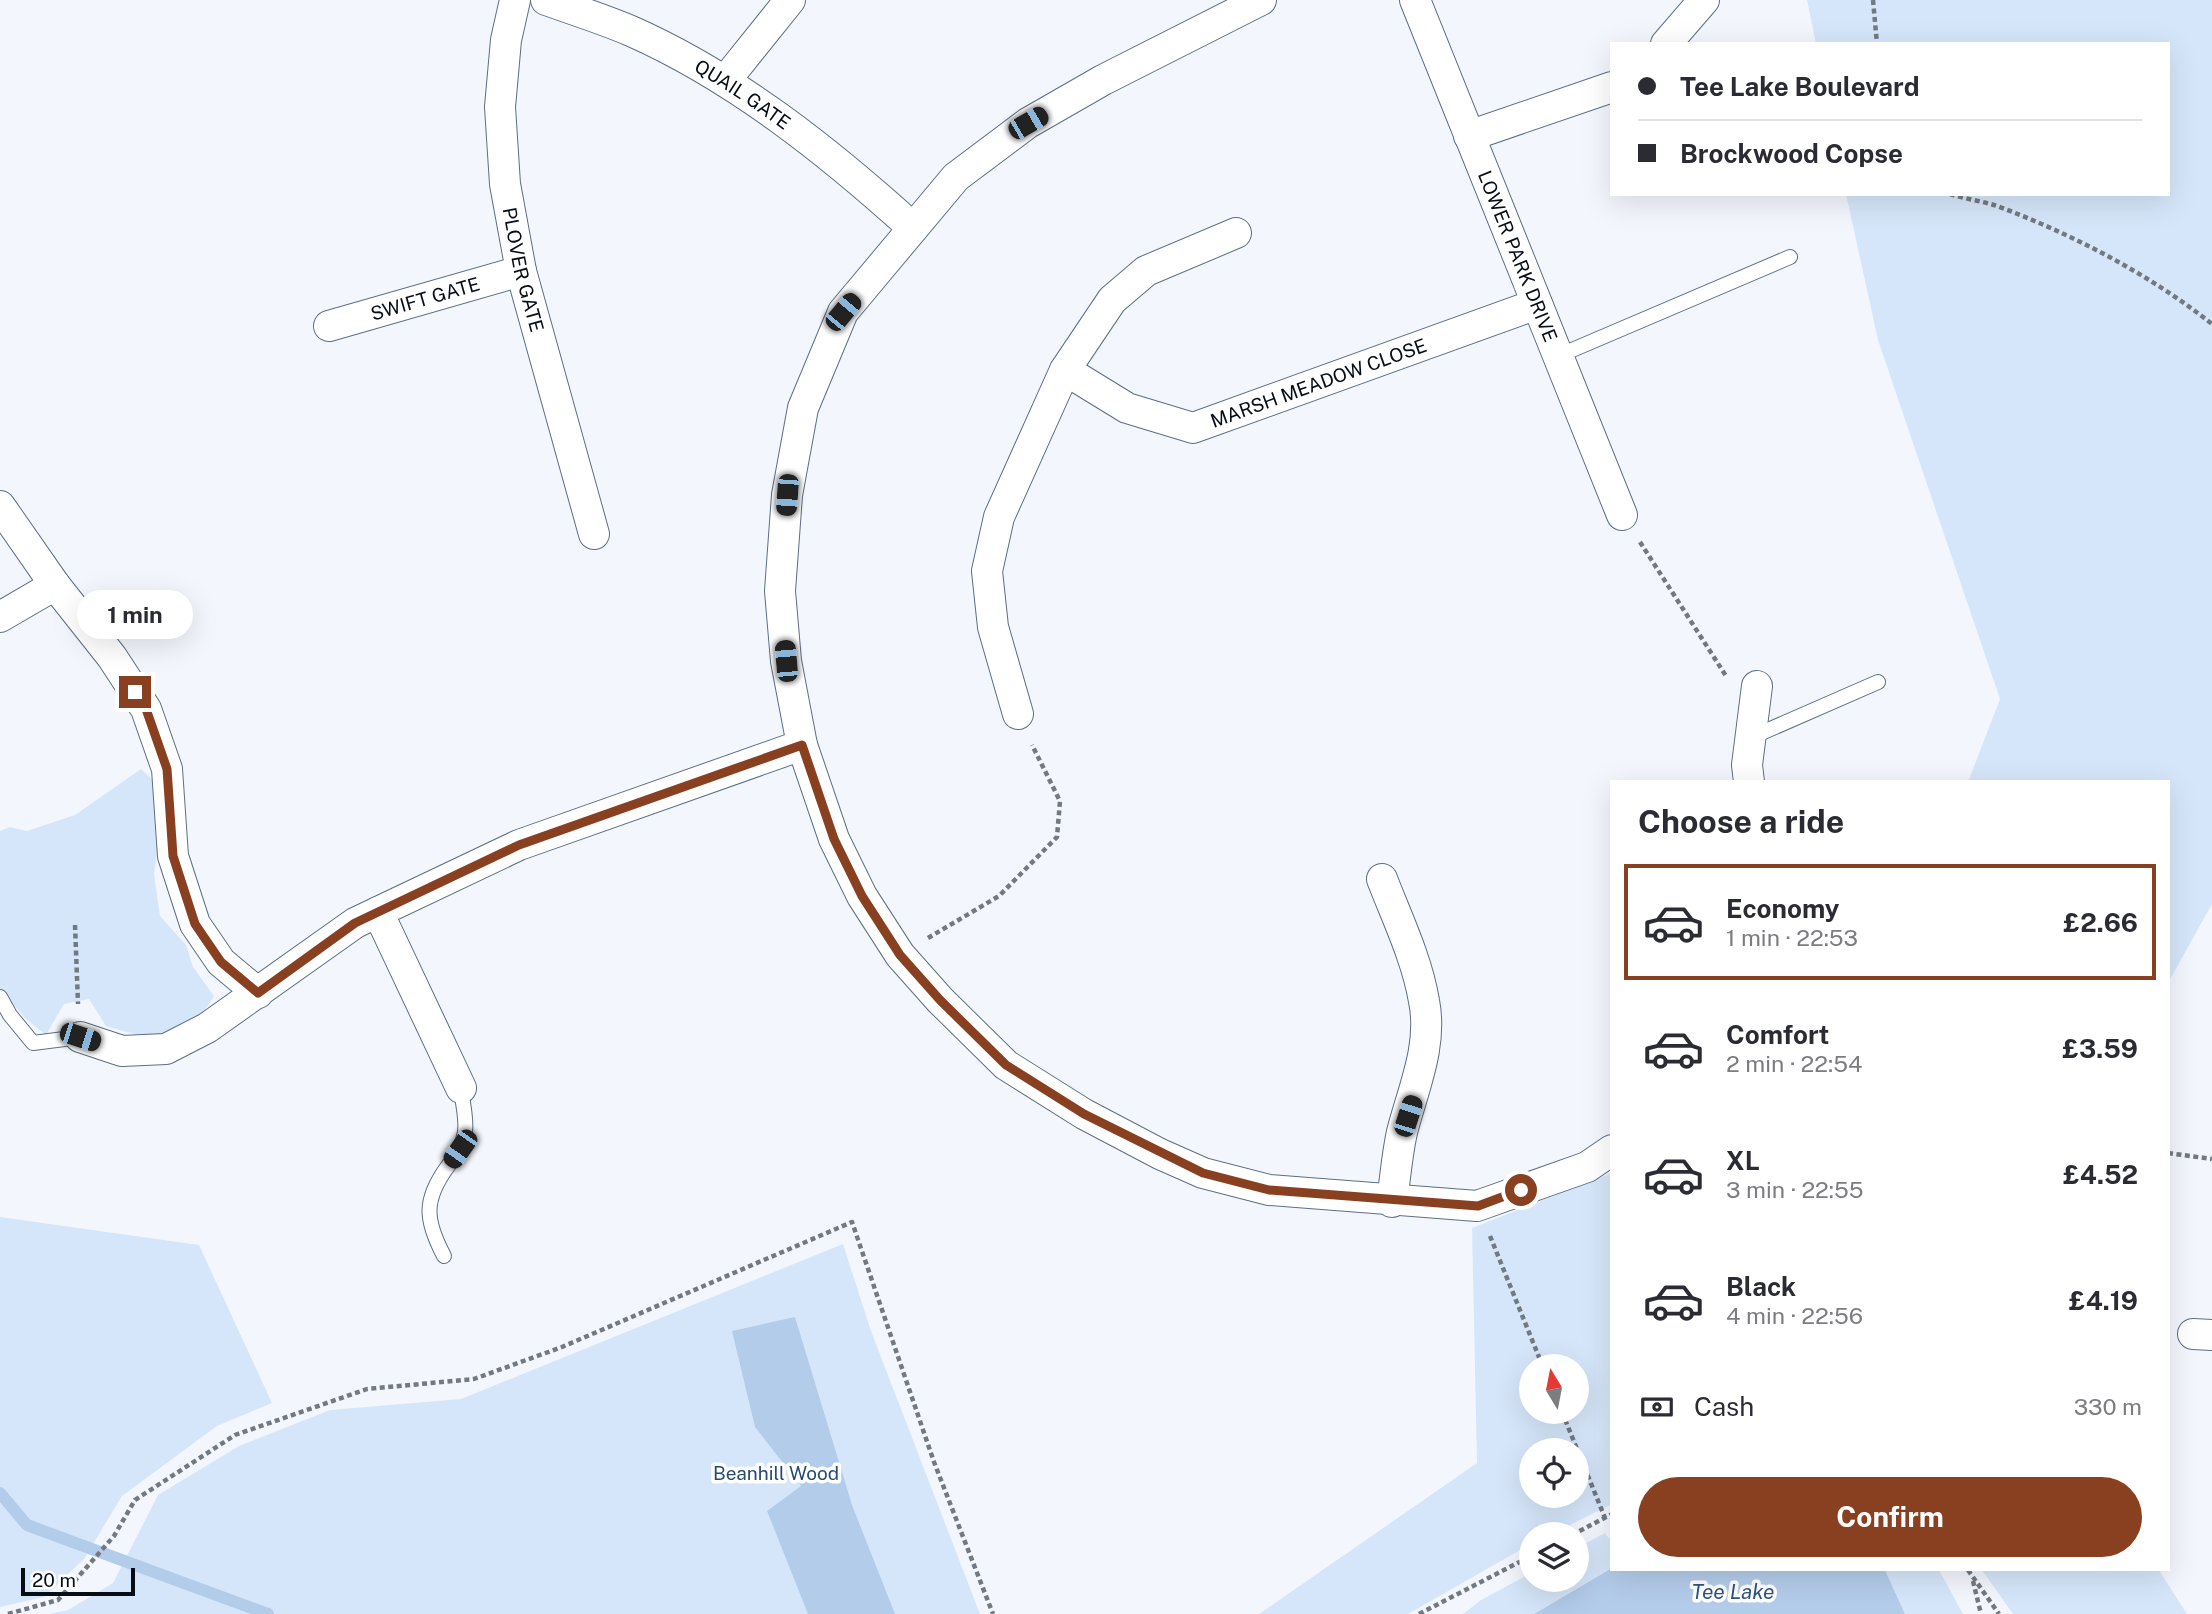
<!DOCTYPE html>
<html lang="en">
<head>
<meta charset="utf-8">
<style>
  :root { --surface:#fff; --page:#f2f2f3; --text:#2b2b33; --muted:#7c7c81; --line:#e1e1e2; --accent:#884020 }
  body { margin:0; font-family:"Public Sans",sans-serif; background:var(--page); color:var(--text); height:100vh; display:flex; flex-direction:column; font-size:26px; white-space:nowrap }
  * { box-sizing:border-box; margin:0 }
  p { font-size:23px; color:var(--muted) }
  .icon { flex:none; width:38px; height:38px; fill:none; stroke:currentColor; stroke-width:2; stroke-linecap:round; stroke-linejoin:round }
  .map { position:relative; flex:1; overflow:hidden }
  .side { position:absolute; left:1610px; top:780px; width:560px; height:791px; display:flex; flex-direction:column; background:var(--surface); border-radius:0px; box-shadow:0 7px 28px #0002 }
  .side>* { flex:none }
  .hud { position:absolute; left:1610px; top:42px; width:560px; height:154px; border-radius:0px; box-shadow:0 7px 28px #0002; display:grid; align-content:center; height:154px; padding:0 28px; background:var(--surface) }
  .needle { width:46px; rotate:350deg }
  .controls { position:absolute; left:1519px; top:1354px; display:grid; gap:14px }
  .controls a { display:grid; place-items:center; width:70px; height:70px; border-radius:50%; background:var(--surface); box-shadow:0 7px 28px #0002; font-size:35px }
  .scale { position:absolute; left:21px; bottom:18px; width:114px; box-sizing:border-box; padding-left:7px; border:4px solid #060d15; border-top:0; font-size:19px; line-height:24px; white-space:nowrap; color:#060d15; -webkit-text-stroke:5px #fff; paint-order:stroke }
  .end { position:absolute; width:32px; height:32px; margin:-16px; border:9px solid #884020; background:#fff; box-shadow:0 0 0 4px #fff }
  .from { border-radius:50% }
  .bubble { position:absolute; height:49px; border-radius:24px; background:var(--surface); box-shadow:0 7px 28px #0002; font-size:23px; font-weight:700; line-height:49px; text-align:center }
  .car { position:absolute; width:21px; height:42px; margin:-21px -10px; border-radius:9px; box-shadow:0 0 5px 2px #0007; background:linear-gradient(#222 24%,#8ab4d8 0 40%,#222 0 76%,#8ab4d8 0 86%,#222 0) }
  .hud b { display:flex; align-items:center; gap:24px; height:66px; font-size:26px }
  .hud b+b { border-top:2px solid var(--line) }
  .hud i { width:18px; height:18px; background:var(--text) }
  ul { padding:0; list-style:none }
  li { display:flex; align-items:center; gap:21px; height:116px; margin:0 14px 10px; padding:0 14px; border:4px solid transparent; border-radius:0px }
  li div { flex:1 }
  li b { display:block; font-size:26px }
  li em { font-style:normal; font-weight:700 }
  li.current { border-color:var(--accent) }
  li>.icon { width:63px; height:63px; stroke-width:1.5 }
  h2 { padding:0 28px; font-size:32px; line-height:84px }
  .pay { display:flex; align-items:center; gap:18px; height:77px; padding:0 28px; font-size:26px }
  .pay p { margin-inline-start:auto }
  .cta { display:flex; gap:14px; margin-top:auto; padding:14px 28px }
  .cta a { flex:1; height:80px; border-radius:42px; background:var(--accent); color:#fff; font-size:28px; font-weight:700; line-height:80px; text-align:center }
  .map>svg:first-child { display:block }
</style>
</head>
<body>
<div class="map">
<svg width="2212" height="1614" viewBox="0 0 2212 1614">
  <rect width="100%" height="100%" fill="#f3f7fd"/>
  <g fill="#d6e6fa" fill-rule="evenodd">
    <path d="M1807 0H2212V904L2168 983V782H1968L2000 699 1878 340 1846 194H2168V44H1816Z"/>
    <path d="M141 769 156 783 161 826 154 874 160 916 186 945 193 967 214 996C183 1047 159 1042 106 1026L89 999 64 1004 46 1035 26 1019 0 989V831L10 827 27 831 75 815Z"/>
    <path d="M1612 1173V1504L1550 1535H1531V1544L1408 1614H1259L1477 1463 1472 1228ZM1531 1367H1577V1412H1531ZM1531 1451H1577V1496H1531Z"/>
    <path d="M0 1217 199 1245 272 1403 217 1426 122 1496 84 1559 44 1597 0 1607Z"/>
    <path d="M843 1244 871 1331 980 1614H49L68 1610 113 1583 158 1495 239 1446 330 1410 461 1399Z"/>
    <path d="M1605 1533 1612 1542V1568L1534 1614H1463L1481 1600 1531 1573V1580H1577V1548Z"/>
    <path d="M1885 1570H1939L1963 1614H1905Z"/>
    <path d="M1982 1570H2159L2187 1614H2013Z"/>
  </g>
  <g fill="#b3ccea">
    <path d="M795 1317 852 1505 895 1614H808L767 1511 801 1486 755 1427 732 1331Z"/>
    <path d="M1612 1568 1885 1570 1905 1614H1534Z"/>
  </g>
  <g fill="none" stroke-linecap="round" stroke-linejoin="round">
    <path stroke="#b3ccea" stroke-width="12" d="M0 1493 27 1525 268 1614"/>
    <g stroke="#5c6e85" stroke-width="16">
      <g id="lane">
        <path d="M1558 356 1790 257"/>
        <path d="M1752 737 1878 682"/>
        <path d="M0 997 10 1015 33 1043 80 1037"/>
        <path d="M444 1256C425 1220 423 1200 448 1166 456 1155 463 1145 465 1132 467 1118 462 1101 461 1088"/>
      </g>
    </g>
    <g stroke="#5c6e85" stroke-width="32">
      <g id="street">
        <path id="s1" d="M515 0 506 40 500 107 505 184 521 271 594 534"/>
        <path id="s2" d="M546 0C574 10 603 19 631 31 735 77 829 152 913 228"/>
        <path d="M1261 0 1103 80 1028 123 956 177 843 312 803 408 787 495 780 591 786 661 802 745 834 839 862 896 900 955 940 1000 1006 1065 1084 1114 1160 1154 1203 1173 1269 1190 1477 1206 1587 1167 1612 1150"/>
        <path id="s3" d="M1415 0 1622 515"/>
        <path d="M1666 44 1704 0"/>
        <path d="M725 81 790 0"/>
        <path d="M1469 136 1612 87"/>
        <path id="s4" d="M329 326 521 271"/>
        <path id="s5" d="M1065 370 1127 408 1193 428 1537 304"/>
        <path d="M0 506 55 585 112 657 146 709 167 769 173 856 195 924 221 962 258 993"/>
        <path d="M0 617 55 585"/>
        <path d="M1018 714 993 627 987 571 999 517 1065 370 1112 300 1146 271 1236 233"/>
        <path d="M1749 782 1747 765 1757 686"/>
        <path d="M1382 879C1397 918 1417 959 1424 1001 1433 1046 1413 1089 1402 1132 1397 1155 1395 1179 1392 1202"/>
        <path d="M378 912 461 1088"/>
        <path d="M80 1037 122 1051 166 1049 207 1028 355 923 378 912 519 845 802 745"/>
        <path d="M2193 1334 2212 1335"/>
      </g>
    </g>
    <g stroke="#737980" stroke-width="4.5" stroke-dasharray="5 3.5" stroke-linecap="butt">
      <path d="M1873 0 1877 44"/>
      <path d="M1950 194C1965 199 1982 201 1997 206 2072 234 2149 274 2212 324"/>
      <path d="M1640 542 1726 676"/>
      <path d="M75 925 78 1004"/>
      <path d="M928 938 999 896 1057 837 1060 801 1032 745"/>
      <path d="M2168 1153 2212 1159"/>
      <path d="M1490 1236 1543 1367"/>
      <path d="M1562 1412 1605 1518"/>
      <path d="M1572 1535 1612 1514"/>
      <path d="M1968 1570 1999 1614"/>
      <path d="M1973 1581 1981 1614"/>
      <path d="M8 1614 58 1600 114 1536 135 1500 235 1435 367 1389 474 1379 562 1347 852 1222 934 1462 993 1614"/>
      <path d="M1419 1614 1531 1556"/>
    </g>
    <use href="#lane" stroke="#fff" stroke-width="14"/>
    <use href="#street" stroke="#fff" stroke-width="30"/>
  </g>
  <g fill="none" stroke-linecap="round" stroke-linejoin="round">
    <path stroke="#884020" stroke-width="9" d="M135 692 146 709 167 769 173 856 195 924 221 962 258 993 355 923 519 845 802 745 834 839 862 896 900 955 940 1000 1006 1065 1084 1114 1203 1173 1269 1190 1478 1206 1521 1190"/>
  </g>
  <g text-anchor="middle" stroke-width="7" stroke-linejoin="round" paint-order="stroke">
    <g font-size="19" fill="#060d15" stroke="#fff">
      <text dy="7" stroke="none"><textPath href="#s2" startOffset="219">QUAIL GATE</textPath></text>
      <text dy="7" stroke="none"><textPath href="#s3" startOffset="276">LOWER PARK DRIVE</textPath></text>
      <text dy="7" stroke="none"><textPath href="#s1" startOffset="273">PLOVER GATE</textPath></text>
      <text dy="7" stroke="none"><textPath href="#s4" startOffset="100">SWIFT GATE</textPath></text>
      <text dy="7" stroke="none"><textPath href="#s5" startOffset="275">MARSH MEADOW CLOSE</textPath></text>
    </g>
    <g font-size="19" fill="#274a73" stroke="#fff">
      <text x="776" y="1480">Beanhill Wood</text>
    </g>
    <g font-size="21" font-style="italic" fill="#30537d" stroke="#fff">
      <text x="1733" y="1599">Tee Lake</text>
    </g>
  </g>
</svg>
<div class="controls">
<a><svg class="needle" viewBox="-14 -14 28 28"><path d="M0-13l5 13h-10z" fill="#e53935"/><path d="M0 13l5-13h-10z" fill="#7c7c81"/></svg></a>
<a><svg class="icon" aria-label="locate" viewBox="0 0 24 24"><circle cx="12" cy="12" r="6"/><path d="M12 2v4M12 18v4M2 12h4M18 12h4"/></svg></a>
<a><svg class="icon" aria-label="layers" viewBox="0 0 24 24"><path d="M12 4l9 5-9 5-9-5zM3 14l9 5 9-5"/></svg></a>
</div>
<div class="scale">20 m</div>
<i class="end from" style="left:1521px;top:1190px"></i>
<i class="end" style="left:135px;top:692px"></i>
<div class="bubble" style="left:77px;top:590px;width:116px">1 min</div>
<i class="car" style="left:1028px;top:123px;rotate:60deg"></i>
<i class="car" style="left:843px;top:312px;rotate:40deg"></i>
<i class="car" style="left:787px;top:495px;rotate:184deg"></i>
<i class="car" style="left:786px;top:661px;rotate:355deg"></i>
<i class="car" style="left:80px;top:1037px;rotate:108deg"></i>
<i class="car" style="left:1408px;top:1116px;rotate:18deg"></i>
<i class="car" style="left:460px;top:1149px;rotate:215deg"></i>
<div class="hud">
<b><i class="from"></i>Tee Lake Boulevard</b>
<b><i></i>Brockwood Copse</b>
</div>
<section class="side">
<h2>Choose a ride</h2>
<ul>
<li class="current"><svg class="icon" aria-label="car" viewBox="0 0 24 24"><path d="M5 17H2v-5l4-1 3-4h7l3 4 3 1v5h-3M9 17h6M6 11h13"/><circle cx="7" cy="17" r="2"/><circle cx="17" cy="17" r="2"/></svg><div><b>Economy</b><p>1 min · 22:53</p></div><em>£2.66</em></li>
<li><svg class="icon" aria-label="car" viewBox="0 0 24 24"><path d="M5 17H2v-5l4-1 3-4h7l3 4 3 1v5h-3M9 17h6M6 11h13"/><circle cx="7" cy="17" r="2"/><circle cx="17" cy="17" r="2"/></svg><div><b>Comfort</b><p>2 min · 22:54</p></div><em>£3.59</em></li>
<li><svg class="icon" aria-label="car" viewBox="0 0 24 24"><path d="M5 17H2v-5l4-1 3-4h7l3 4 3 1v5h-3M9 17h6M6 11h13"/><circle cx="7" cy="17" r="2"/><circle cx="17" cy="17" r="2"/></svg><div><b>XL</b><p>3 min · 22:55</p></div><em>£4.52</em></li>
<li><svg class="icon" aria-label="car" viewBox="0 0 24 24"><path d="M5 17H2v-5l4-1 3-4h7l3 4 3 1v5h-3M9 17h6M6 11h13"/><circle cx="7" cy="17" r="2"/><circle cx="17" cy="17" r="2"/></svg><div><b>Black</b><p>4 min · 22:56</p></div><em>£4.19</em></li>
</ul>
<div class="pay"><svg class="icon" aria-label="cash" viewBox="0 0 24 24"><path d="M3 7h18v10H3z"/><circle cx="12" cy="12" r="2"/></svg>Cash<p>330 m</p></div>
<div class="cta"><a>Confirm</a></div>
</section>
</div>
</body>
</html>
